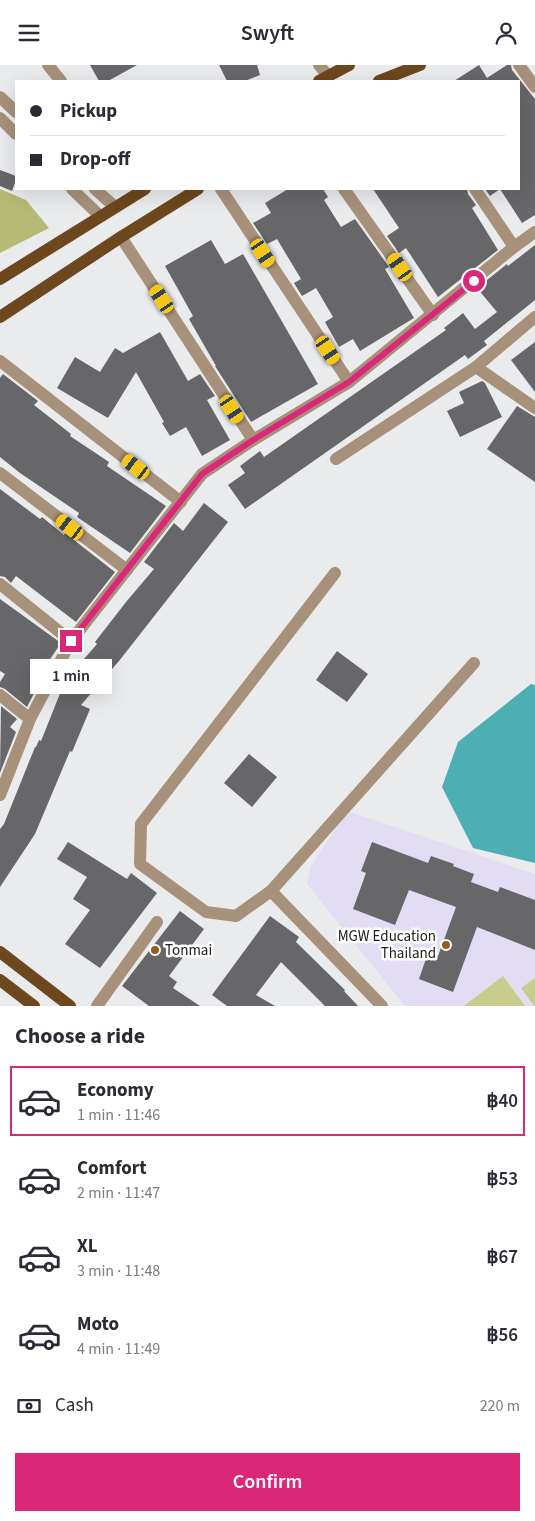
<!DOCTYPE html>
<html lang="en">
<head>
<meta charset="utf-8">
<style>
  :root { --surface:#fff; --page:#f2f2f3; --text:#2b2b33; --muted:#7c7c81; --line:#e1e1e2; --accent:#db2777 }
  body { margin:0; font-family:"Source Sans 3",sans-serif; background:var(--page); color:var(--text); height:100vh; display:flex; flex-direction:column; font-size:19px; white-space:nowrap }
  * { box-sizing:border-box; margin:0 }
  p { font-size:16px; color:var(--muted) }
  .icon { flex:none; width:28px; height:28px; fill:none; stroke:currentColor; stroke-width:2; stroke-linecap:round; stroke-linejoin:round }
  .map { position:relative; height:941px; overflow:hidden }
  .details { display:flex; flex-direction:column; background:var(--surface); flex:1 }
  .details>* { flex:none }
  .hud { position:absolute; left:15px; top:15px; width:505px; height:110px; border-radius:0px; box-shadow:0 5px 20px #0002; display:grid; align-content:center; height:110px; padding:0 15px; background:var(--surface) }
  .end { position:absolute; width:22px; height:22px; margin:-11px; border:6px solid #db2777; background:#fff; box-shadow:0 0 0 2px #fff }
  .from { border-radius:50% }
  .bubble { position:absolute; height:35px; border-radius:0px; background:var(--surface); box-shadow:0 5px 20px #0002; font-size:16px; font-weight:600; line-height:35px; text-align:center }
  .car { position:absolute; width:15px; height:30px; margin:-15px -8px; border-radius:6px; box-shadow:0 0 4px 1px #0007; background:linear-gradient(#f5c518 24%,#345 0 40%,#f5c518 0 76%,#345 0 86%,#f5c518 0) }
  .hud b { display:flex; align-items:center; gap:18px; height:48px; font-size:19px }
  .hud b+b { border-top:1px solid var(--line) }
  .hud i { width:12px; height:12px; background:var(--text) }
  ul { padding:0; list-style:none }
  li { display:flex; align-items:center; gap:15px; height:70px; margin:0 10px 8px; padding:0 5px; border:2px solid transparent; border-radius:0px }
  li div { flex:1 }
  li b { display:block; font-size:19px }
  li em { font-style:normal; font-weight:600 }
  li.current { border-color:var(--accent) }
  li>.icon { width:45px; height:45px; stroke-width:1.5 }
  h2 { padding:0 15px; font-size:22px; line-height:60px }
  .pay { display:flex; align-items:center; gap:12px; height:55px; padding:0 15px; font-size:19px }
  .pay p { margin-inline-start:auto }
  .cta { display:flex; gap:10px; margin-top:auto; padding:10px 15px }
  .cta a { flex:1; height:58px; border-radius:0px; background:var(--accent); color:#fff; font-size:20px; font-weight:600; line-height:58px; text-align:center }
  header { display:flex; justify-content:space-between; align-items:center; height:65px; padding:0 15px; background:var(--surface); font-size:22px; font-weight:600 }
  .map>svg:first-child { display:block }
</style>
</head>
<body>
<header><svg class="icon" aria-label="menu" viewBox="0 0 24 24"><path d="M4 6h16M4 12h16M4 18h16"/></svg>Swyft<svg class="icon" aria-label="person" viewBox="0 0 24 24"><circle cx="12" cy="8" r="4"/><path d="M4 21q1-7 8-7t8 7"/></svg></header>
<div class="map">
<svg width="535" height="941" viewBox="0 0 535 941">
  <rect width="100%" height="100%" fill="#e9ebed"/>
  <path fill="#e2ddf3" d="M347 746 535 809V941H405L307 819 311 801Z"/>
  <g fill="#c8cc8d">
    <path d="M503 911 525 941H464Z"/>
    <path d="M535 913V941H534L521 923Z"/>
  </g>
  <path fill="#b5ba75" d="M0 124 26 135 49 163 0 188Z"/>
  <path fill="#4daeb3" d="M531 619 535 620V798L473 783 442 722 458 677Z"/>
  <g fill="#676769">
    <path d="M90 0H137L108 16H99Z"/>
    <path d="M219 0H257L260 10 245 16H227Z"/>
    <path d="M479 0 487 13 507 0H511L512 5 535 34V150L522 158 500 124 490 131 485 124H519V16H454Z"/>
    <path d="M0 105 16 111V115L12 126 0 121Z"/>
    <path d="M288 124H323L328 132 324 135 341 162 355 154 389 202 385 204 414 253 360 286 353 274 339 282 325 257 333 252 316 223 302 231 294 218 301 214 277 174 267 179 253 158 271 148 265 138Z"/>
    <path d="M373 124H467L468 129 476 140 472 143 498 185 438 232 406 183 399 188 387 171 399 163Z"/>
    <path d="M211 175 225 199 243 189 318 319 251 357 215 301H216L189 254 193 251 165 201Z"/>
    <path d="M535 180V235L484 276 487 280 468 294 465 290 245 444 228 420 245 408 240 401 260 386 264 392 446 265 444 263 463 248 475 264 497 247 477 223 507 199 508 201Z"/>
    <path d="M160 267 188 316 200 309 215 331 207 335 230 375 202 391 186 362 170 371 162 358 164 357 136 307 108 353 57 323 75 292 100 307 115 283 123 288Z"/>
    <path d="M535 277V327L511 295Z"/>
    <path d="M3 309 38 336 34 340 71 369 70 371 109 397 107 401 166 441 130 488 77 452 79 448 20 408 0 392V313Z"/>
    <path d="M482 316 485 318 502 352 460 372 447 346 464 338 459 327Z"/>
    <path d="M517 341 535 352V417L487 384Z"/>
    <path d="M0 424 40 454 42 452 64 470 65 468 115 507 76 557 16 511 11 518 5 512 0 511Z"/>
    <path d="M204 438 228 457 119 596 81 640 90 644 72 687 70 686 35 769 0 822V764L4 759 35 682H36L39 675 41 676 65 616 97 579 95 577 126 537 154 504 144 497 174 458 183 466Z"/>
    <path d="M0 534 61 578 40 609 43 611 27 642 5 624 0 622V617L5 609 0 606Z"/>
    <path d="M337 586 368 609 347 637 316 615Z"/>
    <path d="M1 641 17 654 10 662 16 667 0 708Z"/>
    <path d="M249 689 277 712 252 742 224 718Z"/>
    <path d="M68 777 127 814 131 808 157 828 100 903 65 879 90 845 73 834 87 812 57 794Z"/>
    <path d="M372 777 428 798 431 791 454 799 453 801 474 809 471 817 498 827 500 822 535 835V885L477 862 453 927 419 914 428 888 438 891 456 842 409 825 395 860 353 844 366 808 361 806Z"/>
    <path d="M180 846 204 864 169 911 177 917 173 923 200 941H149L122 921Z"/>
    <path d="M270 851 299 872 296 877 345 925 344 926 358 941H325L281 897 256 930 275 941H227L212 930Z"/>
  </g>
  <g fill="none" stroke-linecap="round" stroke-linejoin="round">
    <g stroke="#a7917b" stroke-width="12">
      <path d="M48 0 61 16"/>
      <path d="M319 0 328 11"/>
      <path d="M519 0 535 22"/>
      <path d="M0 32 16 47"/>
      <path d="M0 53 16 69"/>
      <path d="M72 124 100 151"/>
      <path d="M95 124 115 142"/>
      <path d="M221 124 349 317"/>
      <path d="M344 124 433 250"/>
      <path d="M475 124 514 182"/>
      <path d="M121 172 253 375"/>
      <path d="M0 296 181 437"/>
      <path d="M476 302 535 343"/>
      <path d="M336 394 476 302 535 252"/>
      <path d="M0 408 127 505"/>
      <path d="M335 508 141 759 140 799 206 847 236 851 271 826 474 598"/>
      <path d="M0 519 71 576"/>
      <path d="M0 630 30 654"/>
      <path d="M0 730 30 654 71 576 202 409 253 375 349 317 514 182 535 167"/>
      <path d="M271 826 382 941"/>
      <path d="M97 941 157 857"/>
    </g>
    <g stroke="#6d471d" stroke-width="12">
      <path d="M319 16 349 0"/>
      <path d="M379 16 420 0"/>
      <path d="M0 214 145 124"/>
      <path d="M0 252 121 172 198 124"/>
      <path d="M0 887 70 941"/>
      <path d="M0 915 34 941"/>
    </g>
  </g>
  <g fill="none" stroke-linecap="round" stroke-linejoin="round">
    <path stroke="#db2777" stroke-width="6" d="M71 576 202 409 253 375 349 317 474 216"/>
  </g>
  <g fill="#975c1c" stroke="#fff" stroke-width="2">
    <circle cx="446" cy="880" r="5"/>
    <circle cx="155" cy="885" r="5"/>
  </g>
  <g text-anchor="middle" stroke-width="5" stroke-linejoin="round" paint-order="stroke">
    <g font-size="15" fill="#202122" stroke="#fff" text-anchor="end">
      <text x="436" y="876">MGW Education<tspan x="436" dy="17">Thailand</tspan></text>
      <text x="165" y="890" text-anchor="start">Tonmai</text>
    </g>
  </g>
</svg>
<i class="end from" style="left:474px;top:216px"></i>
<i class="end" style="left:71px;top:576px"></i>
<div class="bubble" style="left:30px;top:594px;width:82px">1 min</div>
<i class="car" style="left:263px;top:188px;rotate:147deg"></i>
<i class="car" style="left:400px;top:202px;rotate:325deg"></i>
<i class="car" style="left:162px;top:234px;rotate:327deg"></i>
<i class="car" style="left:328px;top:285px;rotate:147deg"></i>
<i class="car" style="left:232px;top:344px;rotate:147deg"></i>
<i class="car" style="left:136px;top:402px;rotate:308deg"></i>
<i class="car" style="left:70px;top:462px;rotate:308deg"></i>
<div class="hud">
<b><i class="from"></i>Pickup</b>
<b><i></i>Drop-off</b>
</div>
</div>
<section class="details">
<h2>Choose a ride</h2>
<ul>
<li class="current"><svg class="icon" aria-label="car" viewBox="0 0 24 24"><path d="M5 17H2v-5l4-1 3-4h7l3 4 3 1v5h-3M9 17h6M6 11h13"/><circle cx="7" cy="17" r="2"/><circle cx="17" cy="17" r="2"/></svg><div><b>Economy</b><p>1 min · 11:46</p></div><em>฿40</em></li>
<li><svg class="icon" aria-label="car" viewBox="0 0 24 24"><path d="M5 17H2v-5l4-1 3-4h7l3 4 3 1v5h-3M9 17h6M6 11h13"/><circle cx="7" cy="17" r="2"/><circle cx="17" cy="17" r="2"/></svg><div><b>Comfort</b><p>2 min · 11:47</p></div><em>฿53</em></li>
<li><svg class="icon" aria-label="car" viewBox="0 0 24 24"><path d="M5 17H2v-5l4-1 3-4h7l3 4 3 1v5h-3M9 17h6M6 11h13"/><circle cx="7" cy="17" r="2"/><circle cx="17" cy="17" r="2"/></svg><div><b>XL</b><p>3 min · 11:48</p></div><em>฿67</em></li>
<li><svg class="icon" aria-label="car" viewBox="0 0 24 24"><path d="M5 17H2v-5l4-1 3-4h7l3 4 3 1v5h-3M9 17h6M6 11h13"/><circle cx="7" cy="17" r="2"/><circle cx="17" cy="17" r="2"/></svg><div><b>Moto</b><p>4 min · 11:49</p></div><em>฿56</em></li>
</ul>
<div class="pay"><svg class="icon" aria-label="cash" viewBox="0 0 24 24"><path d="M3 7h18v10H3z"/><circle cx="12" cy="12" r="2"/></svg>Cash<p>220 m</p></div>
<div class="cta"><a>Confirm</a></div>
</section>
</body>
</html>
